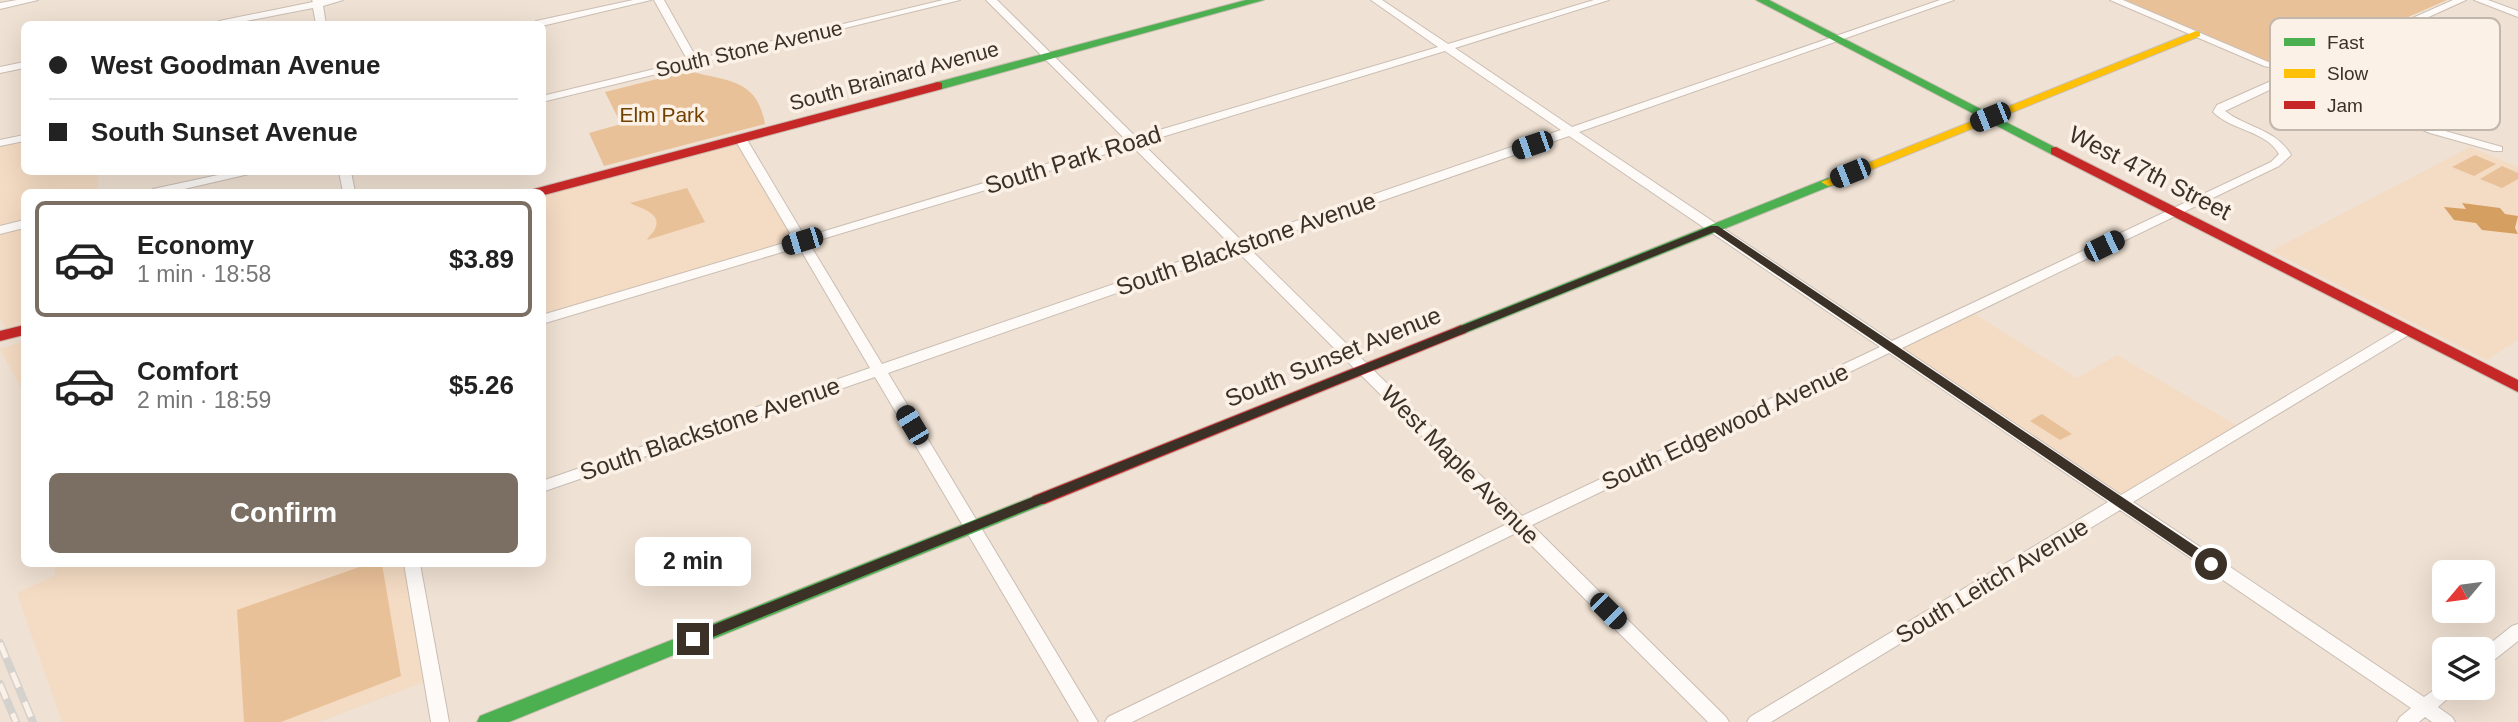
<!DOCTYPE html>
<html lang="en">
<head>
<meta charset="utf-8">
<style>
  :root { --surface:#fff; --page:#f6f6f6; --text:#222; --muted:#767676; --line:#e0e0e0; --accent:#7b6f63 }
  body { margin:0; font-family:Arial,sans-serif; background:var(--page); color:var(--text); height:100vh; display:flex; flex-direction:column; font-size:26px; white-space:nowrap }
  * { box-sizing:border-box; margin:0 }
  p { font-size:23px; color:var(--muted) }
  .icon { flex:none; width:38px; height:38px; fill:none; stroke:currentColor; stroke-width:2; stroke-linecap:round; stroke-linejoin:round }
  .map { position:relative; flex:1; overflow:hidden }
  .panel { position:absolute; left:21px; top:189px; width:525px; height:378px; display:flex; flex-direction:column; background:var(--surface); border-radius:10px; box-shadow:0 7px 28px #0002 }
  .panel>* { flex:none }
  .hud { position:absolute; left:21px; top:21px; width:525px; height:154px; border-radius:10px; box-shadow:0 7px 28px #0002; display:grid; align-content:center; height:154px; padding:0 28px; background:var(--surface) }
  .needle { width:46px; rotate:241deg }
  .tools { position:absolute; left:2432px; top:560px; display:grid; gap:14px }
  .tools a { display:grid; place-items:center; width:63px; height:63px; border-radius:10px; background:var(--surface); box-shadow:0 7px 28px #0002; font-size:35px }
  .end { position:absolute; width:32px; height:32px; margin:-16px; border:9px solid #3c3127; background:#fff; box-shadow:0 0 0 4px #fff }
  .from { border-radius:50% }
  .bubble { position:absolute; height:49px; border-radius:10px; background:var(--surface); box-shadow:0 7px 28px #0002; font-size:23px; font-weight:700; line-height:49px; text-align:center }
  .car { position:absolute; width:21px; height:42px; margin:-21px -10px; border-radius:9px; box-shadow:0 0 5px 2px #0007; background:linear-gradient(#222 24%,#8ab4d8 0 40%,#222 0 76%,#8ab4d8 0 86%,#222 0) }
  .hud b { display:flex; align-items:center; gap:24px; height:66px; font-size:26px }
  .hud b+b { border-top:2px solid var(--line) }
  .hud i { width:18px; height:18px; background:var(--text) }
  ul { padding:12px 0 0; list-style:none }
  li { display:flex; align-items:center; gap:21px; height:116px; margin:0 14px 10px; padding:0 14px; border:4px solid transparent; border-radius:10px }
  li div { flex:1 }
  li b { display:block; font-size:26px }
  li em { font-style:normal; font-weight:700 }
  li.active { border-color:var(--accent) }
  li>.icon { width:63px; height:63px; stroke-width:1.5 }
  .primary-button { display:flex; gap:14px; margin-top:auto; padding:14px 28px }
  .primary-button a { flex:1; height:80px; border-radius:10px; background:var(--accent); color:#fff; font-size:28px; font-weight:700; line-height:80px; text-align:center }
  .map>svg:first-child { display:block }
</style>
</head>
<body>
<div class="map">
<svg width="2518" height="722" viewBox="0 0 2518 722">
  <rect width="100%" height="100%" fill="#efe1d3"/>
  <g fill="#f4dbc3">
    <path d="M24 139V172H99L97 192H24V223L0 229V144Z"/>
    <path d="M737 141 797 240 543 317V195Z"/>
    <path d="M2470 147 2518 167V340L2487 360 2271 251Z"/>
    <path d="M24 226V328L8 332 0 318V231Z"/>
    <path d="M1973 313 2077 378 2117 355 2239 427 2121 499 1897 349Z"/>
    <path d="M24 341V394L0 349Z"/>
    <path d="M56 564H407L427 681 319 722H62L17 593 54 576Z"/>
  </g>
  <g fill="#e9c199">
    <path d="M2119 0H2447L2287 70Z"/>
    <path d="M689 71C728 82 757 78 765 124L604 166 589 133 621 124 605 92Z"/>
    <path d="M2475 155 2496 164 2474 176 2452 167Z"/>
    <path d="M2502 166 2518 173V179L2502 188 2480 179Z"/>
    <path d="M687 188 705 222 647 240C649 236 652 234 654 231 665 213 639 208 630 203Z"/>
    <path d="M2042 414 2072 434 2060 440 2030 421Z"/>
    <path d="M368 564H382L401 676 281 722H244L237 610Z"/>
  </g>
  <path fill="#d69f62" d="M2462 203 2500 208 2505 214 2518 216 2515 228 2518 234 2482 230 2476 223 2454 220 2444 207 2466 209Z"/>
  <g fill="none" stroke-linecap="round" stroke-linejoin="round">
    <g stroke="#cabeb3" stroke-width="2">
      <g id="street">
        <path d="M17 0H38L0 9V3Z"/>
        <path d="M312 0H343L323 6 326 24H316L313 8 231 24H214L219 21 313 2Z"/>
        <path d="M633 0H651L542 26 531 24 536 21Z"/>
        <path d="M654 0H664L697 59 943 0H960L542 102V96L688 61Z"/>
        <path d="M986 0H997L1136 137 1438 47 1371 0H1382L1448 44 1594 0H1609L1455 48 1572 127 1940 0H1954L1579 132 1892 341 2271 162 2279 154C2265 130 2232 131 2213 112L2217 105 2453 0H2466L2305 73 2438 129 2502 147V151H2494L2430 133 2297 77 2225 111C2247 128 2276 129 2291 155L2279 166 1902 348 2121 495 2402 327H2412L2414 330 2412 333 2133 502 2424 697 2445 682V688H2457L2454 693 2438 707 2452 717 2455 722H2432L2425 717 2419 722H2397L2400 717 2411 708 2120 510 1771 722H1747L1750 717 2108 502 1889 353 1532 525 1726 717 1729 722H1708L1518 532 1132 722H1105L1108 717 1509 523 1237 251 888 373 1098 722H1079L875 377 542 492V481L870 368 799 247 542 324V315L794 240 734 138 736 136H744L746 138 805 237 1126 140ZM1445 51 1561 130 1241 240 1142 143ZM1569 136 1880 347 1522 516 1248 247ZM1132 146 1230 244 882 364 809 243Z"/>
        <path d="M2110 0H2123L2273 64 2268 67 2264 66Z"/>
        <path d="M2474 0H2488L2518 11V17Z"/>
        <path d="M24 62V68L0 73V67Z"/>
        <path d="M24 135V141L0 146V140Z"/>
        <path d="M232 172H251L249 174 171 192H151L153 189Z"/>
        <path d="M339 172H351L355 192H343Z"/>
        <path d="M24 220V228L0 234V226Z"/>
        <path d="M404 564H420L449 722H431Z"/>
        <path d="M2518 624V641L2489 664 2483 666V649L2512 626Z"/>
      </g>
    </g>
    <g stroke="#cabeb3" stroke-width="2">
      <g id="fast">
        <path d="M1246 0H1264L942 89H934L932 86 934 83Z"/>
        <path d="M1756 0H1769L2062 151 2056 155 2051 154Z"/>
        <path d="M1828 178 1835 182 1833 185 1466 333 1461 335 1453 330 1456 327Z"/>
        <path d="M1039 494 1045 496 1048 500 1045 504 509 722H477L480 716Z"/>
      </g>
    </g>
    <g stroke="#cabeb3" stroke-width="2">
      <path id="slow" d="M2196 31 2200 32V36L1833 185 1828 186 1821 182Z"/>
    </g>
    <g stroke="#cabeb3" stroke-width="2">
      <g id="jam">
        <path d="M938 82 942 83V89L544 195 542 192H532L534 189Z"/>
        <path d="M2056 147 2518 380V392L2051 154V148Z"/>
        <path d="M24 325V335L0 341V331Z"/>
        <path d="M1461 325 1469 330 1466 333 1045 504H1033L1030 500 1033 496Z"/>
      </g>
    </g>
    <use href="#street" fill="#fdfaf8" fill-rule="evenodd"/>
    <use href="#fast" fill="#4caf50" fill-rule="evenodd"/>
    <use href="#slow" fill="#ffc107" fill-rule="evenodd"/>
    <use href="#jam" fill="#c62828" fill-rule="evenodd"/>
    <g stroke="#d5d1cd" stroke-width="8">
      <g id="rail">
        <path d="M0 643 33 722"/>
        <path d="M0 684 16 722"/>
      </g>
    </g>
    <use href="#rail" stroke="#fcf1e6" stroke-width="5" stroke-dasharray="16" stroke-linecap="butt"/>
  </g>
  <path fill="#3c3127" d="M1711 226H1718L2216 560V567H2206L1714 232 698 643H688L686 639 688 635Z"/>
  <g text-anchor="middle" stroke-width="7" stroke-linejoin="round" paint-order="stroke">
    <g font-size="21" fill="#3c3127" stroke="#fcf1e6">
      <text transform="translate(749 49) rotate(-13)" y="7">South Stone Avenue</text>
      <text transform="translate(894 76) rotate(-15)" y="7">South Brainard Avenue</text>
    </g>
    <g font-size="21" fill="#714100" stroke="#fcf1e6">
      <text x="662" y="122">Elm Park</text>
    </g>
    <g font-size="24" fill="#3c3127" stroke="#fcf1e6">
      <text transform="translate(1073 160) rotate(-17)" y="8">South Park Road</text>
      <text transform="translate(2150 173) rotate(27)" y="8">West 47th Street</text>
      <text transform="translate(1246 244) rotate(-19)" y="8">South Blackstone Avenue</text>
      <text transform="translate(1333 357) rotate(-22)" y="8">South Sunset Avenue</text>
      <text transform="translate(1725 427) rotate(-25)" y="8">South Edgewood Avenue</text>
      <text transform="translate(710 429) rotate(-19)" y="8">South Blackstone Avenue</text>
      <text transform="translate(1460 465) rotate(45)" y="8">West Maple Avenue</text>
      <text transform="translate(1992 581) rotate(-31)" y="8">South Leitch Avenue</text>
    </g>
  </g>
  <rect x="2270" y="18" width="230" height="112" rx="10" fill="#fcf1e6" stroke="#c2b7ad" stroke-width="2"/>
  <rect x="2284" y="38" width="31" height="8" fill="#4caf50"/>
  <rect x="2284" y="69" width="31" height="9" fill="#ffc107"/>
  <rect x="2284" y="101" width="31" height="8" fill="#c62828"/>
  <g font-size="19" fill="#3c3127">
    <text x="2327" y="49">Fast</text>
    <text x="2327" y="80">Slow</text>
    <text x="2327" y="112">Jam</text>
  </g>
</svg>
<div class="tools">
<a><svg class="needle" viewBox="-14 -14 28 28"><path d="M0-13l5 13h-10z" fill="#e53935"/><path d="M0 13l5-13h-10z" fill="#767676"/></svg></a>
<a><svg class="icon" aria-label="layers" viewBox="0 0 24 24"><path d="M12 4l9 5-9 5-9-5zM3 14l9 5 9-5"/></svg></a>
</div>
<i class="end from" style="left:2211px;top:564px"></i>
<i class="end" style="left:693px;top:639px"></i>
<div class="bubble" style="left:635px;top:537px;width:116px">2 min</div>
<i class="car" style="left:1990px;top:117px;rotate:248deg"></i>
<i class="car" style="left:1532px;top:145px;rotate:251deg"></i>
<i class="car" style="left:1850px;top:173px;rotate:248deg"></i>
<i class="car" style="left:802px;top:241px;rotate:253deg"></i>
<i class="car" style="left:2104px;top:246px;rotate:64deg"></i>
<i class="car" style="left:912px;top:425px;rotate:329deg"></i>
<i class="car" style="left:1608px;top:611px;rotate:135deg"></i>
<div class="hud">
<b><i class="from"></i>West Goodman Avenue</b>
<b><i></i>South Sunset Avenue</b>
</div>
<section class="panel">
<ul>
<li class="active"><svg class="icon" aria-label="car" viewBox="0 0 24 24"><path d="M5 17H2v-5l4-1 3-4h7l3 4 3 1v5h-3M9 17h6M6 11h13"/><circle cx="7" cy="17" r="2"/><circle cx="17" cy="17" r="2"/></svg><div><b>Economy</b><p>1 min · 18:58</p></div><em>$3.89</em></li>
<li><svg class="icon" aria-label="car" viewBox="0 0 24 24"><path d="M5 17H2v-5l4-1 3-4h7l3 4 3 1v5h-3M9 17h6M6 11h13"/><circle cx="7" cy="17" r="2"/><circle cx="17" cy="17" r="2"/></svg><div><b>Comfort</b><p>2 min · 18:59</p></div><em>$5.26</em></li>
</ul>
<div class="primary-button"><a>Confirm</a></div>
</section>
</div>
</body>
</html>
